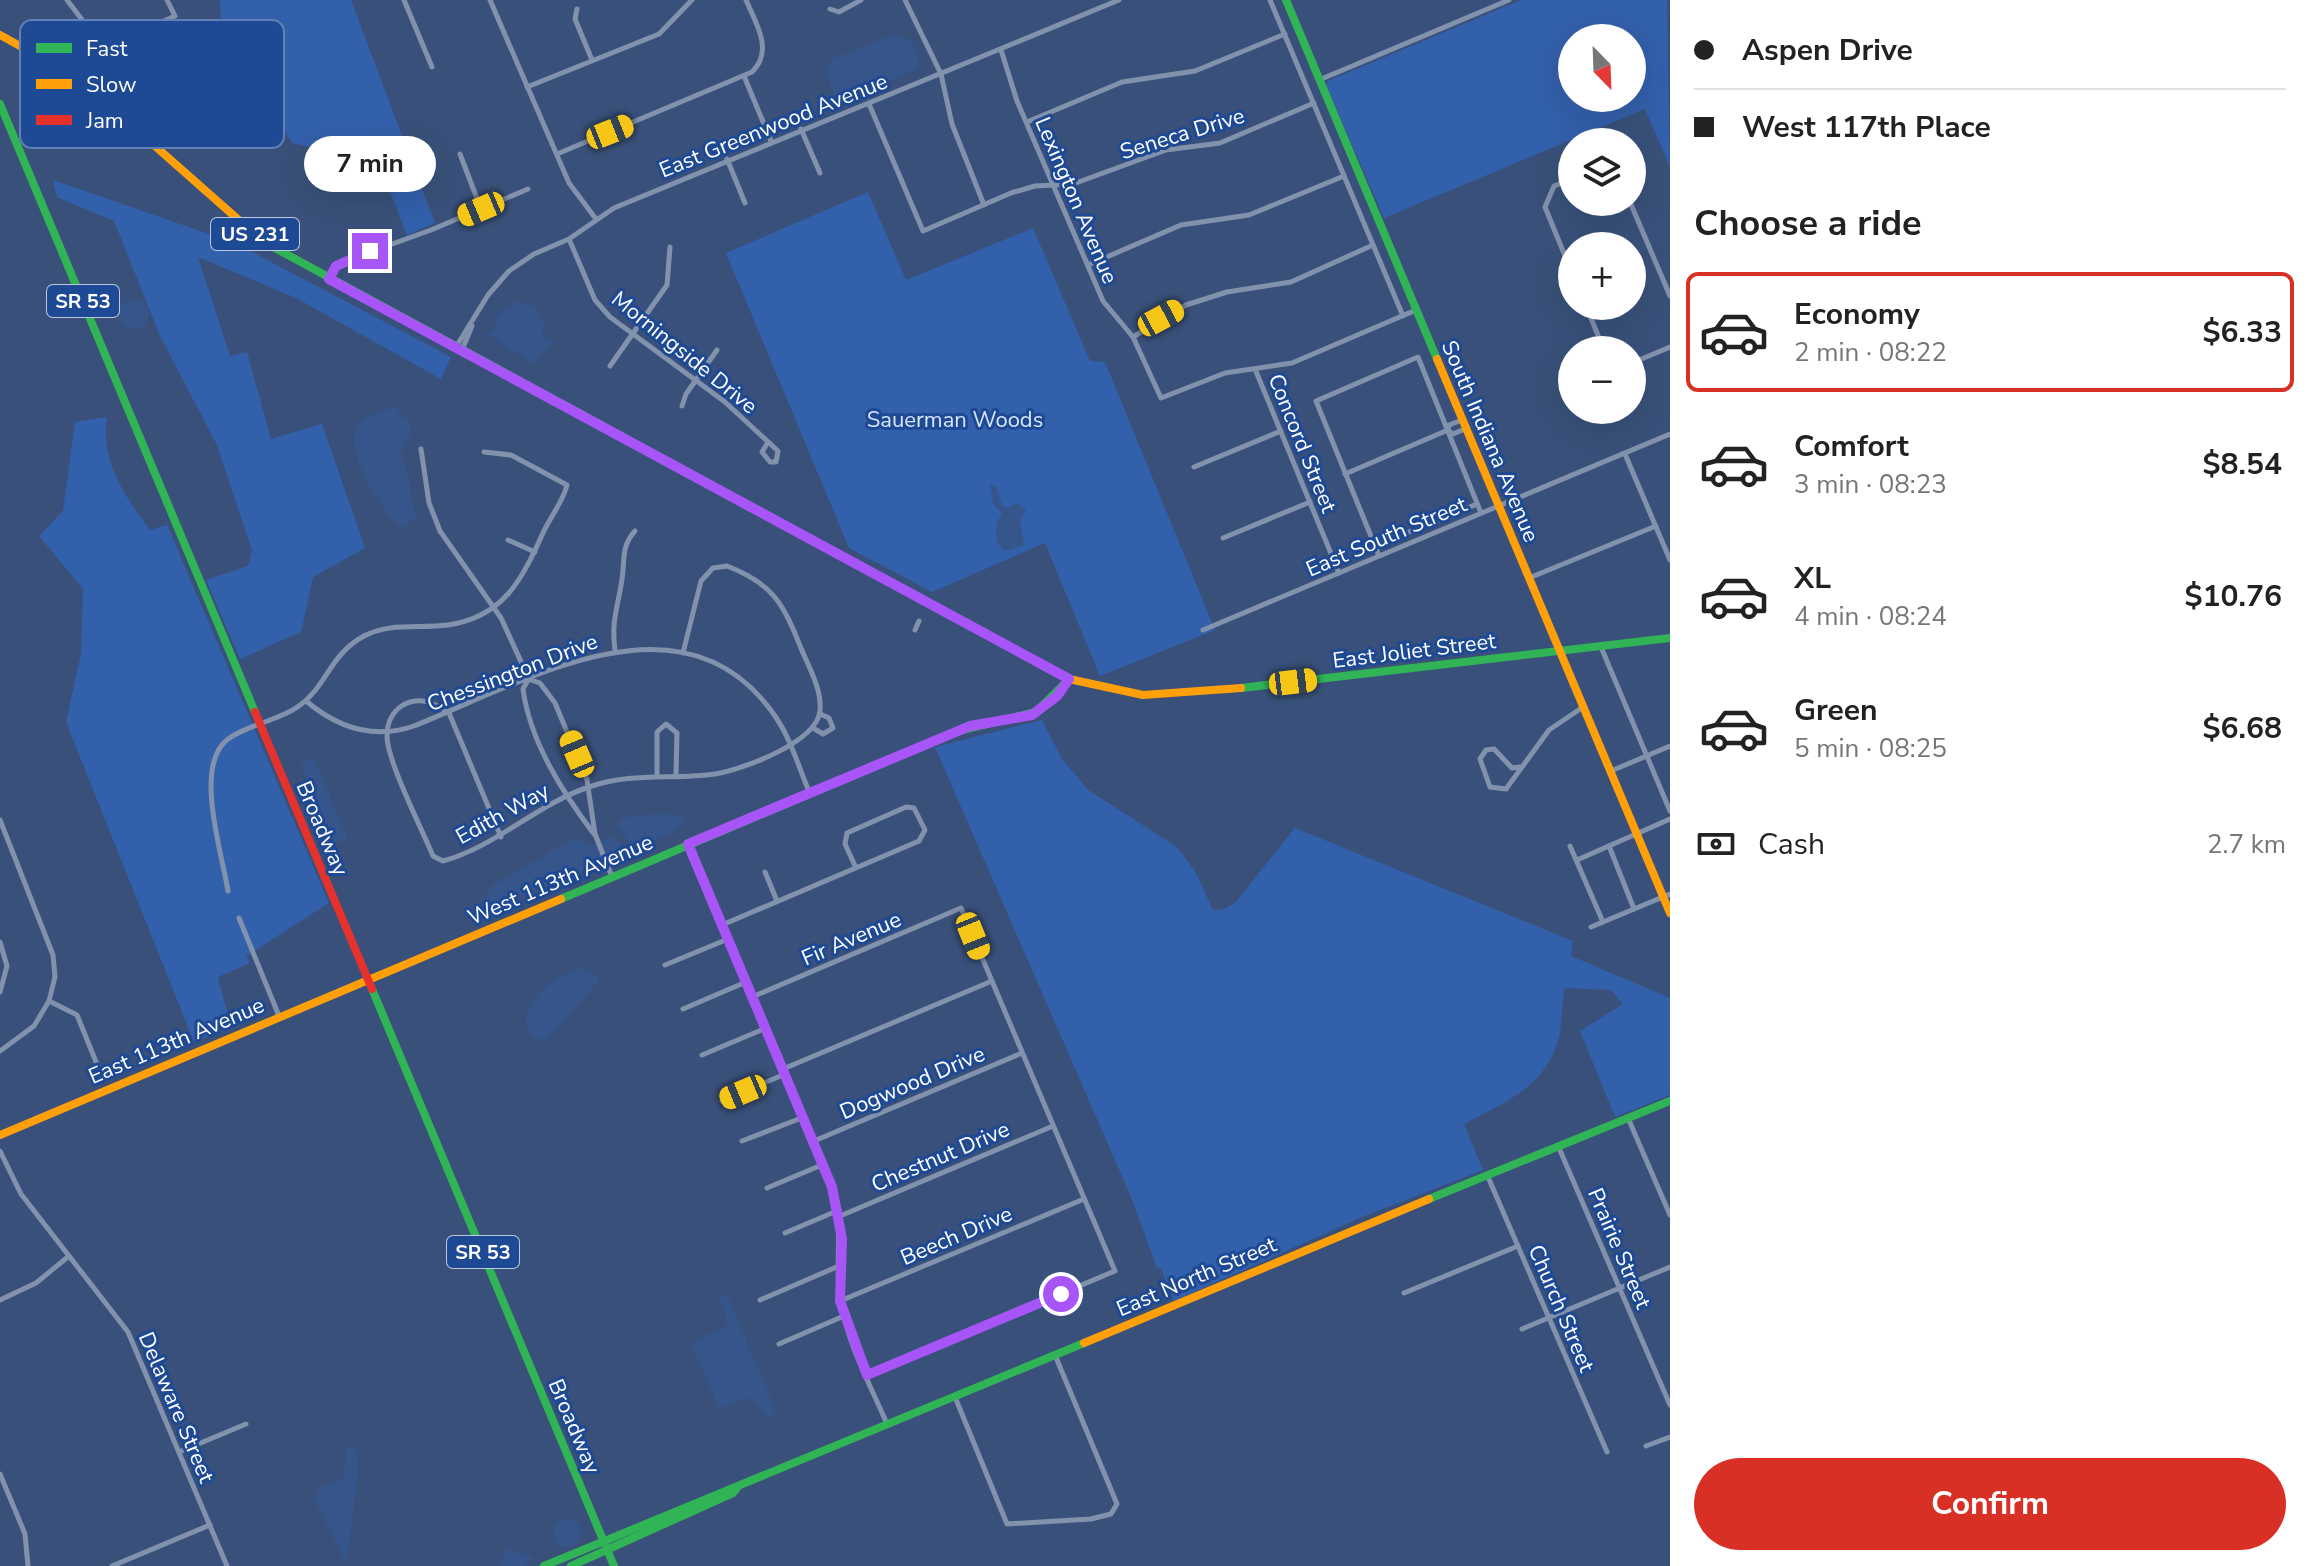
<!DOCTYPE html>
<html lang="en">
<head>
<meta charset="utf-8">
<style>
  :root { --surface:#fff; --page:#f6f6f6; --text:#222; --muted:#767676; --line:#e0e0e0; --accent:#d93025 }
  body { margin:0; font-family:"Nunito Sans",sans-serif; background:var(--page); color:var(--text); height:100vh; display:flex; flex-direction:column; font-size:30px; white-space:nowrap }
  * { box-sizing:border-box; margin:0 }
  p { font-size:26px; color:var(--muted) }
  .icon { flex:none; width:44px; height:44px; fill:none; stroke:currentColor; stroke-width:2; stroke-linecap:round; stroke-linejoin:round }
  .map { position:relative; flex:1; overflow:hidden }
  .details { display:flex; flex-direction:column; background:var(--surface); width:640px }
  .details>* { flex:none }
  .banner { display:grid; align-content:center; height:176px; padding:0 24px; background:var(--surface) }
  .needle { width:52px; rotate:157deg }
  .tools { position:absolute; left:1558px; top:24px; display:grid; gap:16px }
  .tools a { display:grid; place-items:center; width:88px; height:88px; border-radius:50%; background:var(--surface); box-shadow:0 8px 32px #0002; font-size:40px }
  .end { position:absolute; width:36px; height:36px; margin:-18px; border:10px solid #a855f7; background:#fff; box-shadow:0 0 0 4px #fff }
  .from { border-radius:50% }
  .bubble { position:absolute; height:56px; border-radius:28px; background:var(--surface); box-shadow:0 8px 32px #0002; font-size:26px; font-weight:700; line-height:56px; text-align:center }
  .car { position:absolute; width:24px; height:48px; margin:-24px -12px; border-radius:10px; box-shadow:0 0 6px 2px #0007; background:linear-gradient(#f5c518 24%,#345 0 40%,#f5c518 0 76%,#345 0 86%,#f5c518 0) }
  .banner b { display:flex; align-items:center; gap:28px; height:76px; font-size:30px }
  .banner b+b { border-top:2px solid var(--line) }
  .banner i { width:20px; height:20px; background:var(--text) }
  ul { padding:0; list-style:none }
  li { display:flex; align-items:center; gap:24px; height:120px; margin:0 16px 12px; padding:0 8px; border:4px solid transparent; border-radius:12px }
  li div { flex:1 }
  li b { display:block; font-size:30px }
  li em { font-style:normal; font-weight:700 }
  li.active { border-color:var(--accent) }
  li>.icon { width:72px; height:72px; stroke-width:1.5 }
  h2 { padding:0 24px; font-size:36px; line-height:96px }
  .pay { display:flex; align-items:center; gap:20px; height:88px; padding:0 24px; font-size:30px }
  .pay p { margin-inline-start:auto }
  .cta { display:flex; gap:16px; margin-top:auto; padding:16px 24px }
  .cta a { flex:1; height:92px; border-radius:48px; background:var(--accent); color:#fff; font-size:32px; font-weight:700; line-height:92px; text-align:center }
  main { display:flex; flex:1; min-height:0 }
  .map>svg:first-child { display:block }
</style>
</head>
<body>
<main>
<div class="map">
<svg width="1670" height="1566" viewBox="0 0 1670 1566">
  <rect width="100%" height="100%" fill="#39517a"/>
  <g fill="#3360ab" fill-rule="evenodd">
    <path d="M220 0H351L435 223 407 235 391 194 341 154 292 143 246 65 222 37Z"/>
    <path d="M1521 0H1667L1670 167 1645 109 1384 218 1326 85 1328 81ZM1572 38H1632V98H1572Z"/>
    <path d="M53 180 235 243 451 357 441 379 296 298 198 257 230 356 247 352 271 439 322 424 365 548 313 577 301 632 240 659 206 580 248 566 252 550 217 445 160 336 114 221 57 197Z"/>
    <path d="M868 192 906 280 1033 228 1090 361 1105 362 1215 630 1100 676 1045 543 932 592 849 548 726 253Z"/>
    <path d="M107 417C101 464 124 494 150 530L167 525 329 903 246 956 250 963 218 977 231 1027 194 1042 66 722 81 654 83 589 39 536 63 511 75 422Z"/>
    <path d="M1042 720 1062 759 1088 790 1177 847 1195 871 1213 910 1224 909 1236 902 1295 828 1573 941 1571 956 1670 998V1095L1615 1117 1580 1031 1623 1004 1611 990 1565 988C1562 1002 1562 1017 1560 1032 1550 1085 1506 1102 1464 1124L1483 1170 1362 1217 1174 1301 1161 1269 1157 1268 1131 1197 935 747Z"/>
  </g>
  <g fill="#36558b">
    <path d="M893 35C910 38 923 49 918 68L842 102 836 98 825 72 834 58Z"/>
    <circle cx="134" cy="314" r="15"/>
    <path d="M513 301 535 306 547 328H543L542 337 553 340 534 365 488 334 497 329 496 318 503 309 512 311 510 305Z"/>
    <path d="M395 406 404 418H409L411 433 400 454 406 467 416 518 402 528C382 513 344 452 356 427 361 417 385 411 395 406Z"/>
    <path d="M990 483 997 487 1002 506 1006 508 1018 503 1026 510 1020 521 1024 545 1005 551 997 543 996 524 1002 513 993 504Z"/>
    <path d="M314 757 348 840 332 843 301 764Z"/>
    <path d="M653 814 679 815 688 821 668 835 634 848 616 825 623 818Z"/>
    <path d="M612 836 620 843 621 853 608 852 583 871 495 906 489 907 482 900 492 886 576 837 590 846Z"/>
    <path d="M582 967 599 977V981L547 1040 534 1038C507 1008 555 976 582 967Z"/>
    <path d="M722 1293 729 1299 776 1411 770 1420 752 1397 719 1408 692 1347 696 1340 728 1325 719 1296Z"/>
    <path d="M351 1444 358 1456V1471L347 1566 314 1498 321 1487 344 1477 346 1449Z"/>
    <circle cx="567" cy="1533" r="14"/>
    <path d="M509 1548 533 1558 524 1566H500L504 1553Z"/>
  </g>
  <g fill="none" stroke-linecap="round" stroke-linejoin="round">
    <g stroke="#8292ad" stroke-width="5">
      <path d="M67 0 83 21 118 42 175 16 167 0"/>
      <path d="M404 0 432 67"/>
      <path d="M490 0 569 183 596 219"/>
      <path d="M905 0 941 74 952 124 984 205"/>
      <path d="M1270 0 1403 316"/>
      <path d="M577 9 575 19 592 60"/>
      <path d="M830 9 839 12 861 0"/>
      <path d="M1001 50 1017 101 1103 301 1133 337 1161 398 1225 373 1292 363 1416 310"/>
      <path d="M744 76 771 141"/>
      <path d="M1319 80 1509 0"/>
      <path d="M527 87 659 34 692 0"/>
      <path d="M869 104 923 231 1011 193 1035 186 1073 184 1166 150 1220 143 1314 103"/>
      <path d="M1027 122 1122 82 1195 71 1285 34"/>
      <path d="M801 129 820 173"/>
      <path d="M1601 133 1605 142"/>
      <path d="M460 154 481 209"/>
      <path d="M557 154 752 72C774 51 756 23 746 0"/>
      <path d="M727 159 745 203"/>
      <path d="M1572 179 1554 186 1545 207 1572 273"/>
      <path d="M1630 202 1670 296"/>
      <path d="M569 239 595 300 610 317 725 402 778 451 776 462H770L762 452 768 442"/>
      <path d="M1088 265 1181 225 1249 215 1344 176"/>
      <path d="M330 278 336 266 345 261 431 230 528 189"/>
      <path d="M1586 306 1604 350"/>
      <path d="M1133 337 1186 305 1227 292 1291 282 1373 245"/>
      <path d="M456 347 488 295 509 271 534 254 569 239 614 208 1119 0"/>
      <path d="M462 350 472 326"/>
      <path d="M1632 363 1670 347"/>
      <path d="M610 366 667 285 670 247"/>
      <path d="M1255 369 1339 573"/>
      <path d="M682 406 686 394 717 350"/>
      <path d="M1449 431 1453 434 1467 428"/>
      <path d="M421 449 429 503 440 531 501 618 529 679"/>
      <path d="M1625 454 1670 560"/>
      <path d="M1194 467 1281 431"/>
      <path d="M1345 474 1448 430 1449 425 1462 420"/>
      <path d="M1223 538 1310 502"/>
      <path d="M508 540 535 552"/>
      <path d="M1375 546 1477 504"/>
      <path d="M1379 556 1316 401 1418 357 1481 513"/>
      <path d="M1529 578 1656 526"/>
      <path d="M915 630 919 621"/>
      <path d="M1203 630 1670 434"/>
      <path d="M1601 647 1670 811"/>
      <path d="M615 650C611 620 618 607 622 579 625 560 621 546 635 531"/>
      <path d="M528 680 523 689C530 742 563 793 594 834"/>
      <path d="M531 680 540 683 555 703 587 780 595 834 612 877"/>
      <path d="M306 701C338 728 373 740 414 726 525 682 684 584 775 716 791 739 799 768 810 794"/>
      <path d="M813 728 823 734 833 728 829 718 820 714"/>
      <path d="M1520 767 1512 768 1494 749 1486 750 1480 759 1490 787 1506 789 1549 730 1583 707"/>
      <path d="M1611 771 1670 746"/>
      <path d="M657 774V732L666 724 677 733 676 775"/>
      <path d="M0 820 53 955 55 977 49 1001 77 1015 103 1079"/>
      <path d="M501 837 449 713C435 703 420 696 403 705 392 712 387 723 387 736 387 761 422 829 433 856L443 861C497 846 537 804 589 787 631 772 672 780 715 774 743 769 816 743 820 711 822 689 809 668 801 648 783 604 774 584 727 566L713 568 701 581 683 653"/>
      <path d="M689 845 832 1187C845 1230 834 1257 840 1297 846 1341 870 1384 887 1424"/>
      <path d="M1570 846 1603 922"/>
      <path d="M1609 846 1634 909"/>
      <path d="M1577 860 1670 819"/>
      <path d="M765 872 777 901"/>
      <path d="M228 891C222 853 193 765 228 739 249 724 278 721 299 706 327 686 330 654 364 636 391 622 419 629 448 625 504 617 522 579 543 533 550 517 563 502 567 485L511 455 484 452"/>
      <path d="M239 918 279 1016"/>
      <path d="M722 925 919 841 925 830 914 808 906 807 847 833 845 844 856 868"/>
      <path d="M1591 927 1670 894"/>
      <path d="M0 942 7 966 0 992"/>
      <path d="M665 965 728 939"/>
      <path d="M752 997 961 908 1115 1271 867 1375"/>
      <path d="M683 1009 746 982"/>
      <path d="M0 1051 34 1026 49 1001"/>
      <path d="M702 1055 766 1028"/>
      <path d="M783 1069 992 981"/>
      <path d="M722 1101 785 1074"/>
      <path d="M1628 1118 1670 1215"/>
      <path d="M742 1141 804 1117"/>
      <path d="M814 1141 1022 1053"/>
      <path d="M1559 1148 1670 1405"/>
      <path d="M0 1151 21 1194 128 1332 227 1566"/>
      <path d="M1488 1177 1607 1452"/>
      <path d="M767 1188 824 1164"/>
      <path d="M840 1216 1053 1126"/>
      <path d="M785 1233 839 1210"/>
      <path d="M1404 1293 1518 1246"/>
      <path d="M0 1300 36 1283 69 1256"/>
      <path d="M760 1300 839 1266"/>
      <path d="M840 1301 1084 1199"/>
      <path d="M1522 1329 1670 1267"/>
      <path d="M779 1344 844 1316"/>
      <path d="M955 1397 1007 1524 1091 1519 1111 1514 1117 1504 1055 1355"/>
      <path d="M1646 1446 1670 1437"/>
      <path d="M179 1452 246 1424"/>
      <path d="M0 1474 25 1534 28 1566"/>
      <path d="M112 1566 210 1525"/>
    </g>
    <g stroke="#30b455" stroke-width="8">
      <path d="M1286 0 1437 359"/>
      <path d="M0 104 255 712"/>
      <path d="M241 222 275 248 818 543"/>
      <path d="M1241 688 1670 638"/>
      <path d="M561 899 958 731 1036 712 1069 679"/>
      <path d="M372 989 614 1566"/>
      <path d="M1429 1199 1670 1101"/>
      <path d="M544 1566 1084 1343"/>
      <path d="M571 1566 733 1493 737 1488"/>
    </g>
    <g stroke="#ff9f0a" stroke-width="8">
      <path d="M0 35 78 78 241 222"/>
      <path d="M1437 359 1670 913"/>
      <path d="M818 543 1069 679 1143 695 1241 688"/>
      <path d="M0 1135 561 899"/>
      <path d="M1084 1343 1429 1199"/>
    </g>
    <path stroke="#e5322d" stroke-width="8" d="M255 712 372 989"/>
  </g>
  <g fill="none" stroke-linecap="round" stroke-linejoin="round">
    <path stroke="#a855f7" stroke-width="10" d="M370 251 336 266 329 279 1069 679 1057 696 1032 715 970 726 688 844 832 1187 842 1239 840 1301 867 1375 1061 1294"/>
  </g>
  <g text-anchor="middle" stroke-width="6" stroke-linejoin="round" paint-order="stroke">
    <g fill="#1e4995" stroke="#bcc8df" stroke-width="2">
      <rect x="211" y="218" width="88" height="32" rx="6"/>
      <rect x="47" y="285" width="72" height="32" rx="6"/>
      <rect x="447" y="1236" width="72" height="32" rx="6"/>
    </g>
    <g font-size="20" font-weight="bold" fill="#fff">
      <text x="255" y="241">US 231</text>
      <text x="83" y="308">SR 53</text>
      <text x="483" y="1259">SR 53</text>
    </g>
    <g font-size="22" fill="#fff" stroke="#1e4995">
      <text transform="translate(773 125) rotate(-22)" y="8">East Greenwood Avenue</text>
      <text transform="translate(1182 133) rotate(-17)" y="8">Seneca Drive</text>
      <text transform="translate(1077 200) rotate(67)" y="8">Lexington Avenue</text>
      <text transform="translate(685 352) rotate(39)" y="8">Morningside Drive</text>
      <text transform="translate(1491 441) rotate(67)" y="8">South Indiana Avenue</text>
      <text transform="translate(1303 443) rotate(68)" y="8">Concord Street</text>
      <text transform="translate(1386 536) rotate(-23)" y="8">East South Street</text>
      <text transform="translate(1414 650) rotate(-7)" y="8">East Joliet Street</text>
      <text transform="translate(512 672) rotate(-21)" y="8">Chessington Drive</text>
      <text transform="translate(502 813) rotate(-29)" y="8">Edith Way</text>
      <text transform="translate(323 828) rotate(67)" y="8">Broadway</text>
      <text transform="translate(560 879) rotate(-23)" y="8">West 113th Avenue</text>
      <text transform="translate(851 938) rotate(-23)" y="8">Fir Avenue</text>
      <text transform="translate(176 1040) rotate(-23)" y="8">East 113th Avenue</text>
      <text transform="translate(912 1082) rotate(-23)" y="8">Dogwood Drive</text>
      <text transform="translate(940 1156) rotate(-23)" y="8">Chestnut Drive</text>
      <text transform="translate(956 1235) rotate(-23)" y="8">Beech Drive</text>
      <text transform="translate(1620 1248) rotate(67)" y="8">Prairie Street</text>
      <text transform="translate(1196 1276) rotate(-23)" y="8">East North Street</text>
      <text transform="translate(1562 1308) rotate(67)" y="8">Church Street</text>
      <text transform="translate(177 1407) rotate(67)" y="8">Delaware Street</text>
      <text transform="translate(575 1426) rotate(67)" y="8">Broadway</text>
    </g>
    <g font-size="22" fill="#d7e5fa" stroke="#1e4995">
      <text x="955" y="427">Sauerman Woods</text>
    </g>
  </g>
  <rect x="20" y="20" width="264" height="128" rx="12" fill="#1e4995" stroke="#6280b5" stroke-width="2"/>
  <rect x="36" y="43" width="36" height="10" fill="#30b455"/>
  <rect x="36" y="79" width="36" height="10" fill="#ff9f0a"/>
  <rect x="36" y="115" width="36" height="10" fill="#e5322d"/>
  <g font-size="22" fill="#fff">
    <text x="86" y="56">Fast</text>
    <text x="86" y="92">Slow</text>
    <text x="86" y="128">Jam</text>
  </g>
</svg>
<div class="tools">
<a><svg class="needle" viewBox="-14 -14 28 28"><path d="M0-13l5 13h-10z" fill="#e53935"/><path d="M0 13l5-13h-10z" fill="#767676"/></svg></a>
<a><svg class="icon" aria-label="layers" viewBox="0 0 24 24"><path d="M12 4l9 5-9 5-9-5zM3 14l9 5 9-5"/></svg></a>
<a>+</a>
<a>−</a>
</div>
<i class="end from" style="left:1061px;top:1294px"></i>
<i class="end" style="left:370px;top:251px"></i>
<div class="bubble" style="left:304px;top:136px;width:132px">7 min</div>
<i class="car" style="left:610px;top:132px;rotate:68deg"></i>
<i class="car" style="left:481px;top:209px;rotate:247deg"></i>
<i class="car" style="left:1161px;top:318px;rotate:62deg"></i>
<i class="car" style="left:1293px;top:682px;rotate:83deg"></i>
<i class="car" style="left:577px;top:754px;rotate:337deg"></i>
<i class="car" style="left:973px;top:936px;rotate:158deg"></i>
<i class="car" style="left:743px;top:1092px;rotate:247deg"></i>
</div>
<section class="details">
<div class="banner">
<b><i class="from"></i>Aspen Drive</b>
<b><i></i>West 117th Place</b>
</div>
<h2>Choose a ride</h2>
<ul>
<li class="active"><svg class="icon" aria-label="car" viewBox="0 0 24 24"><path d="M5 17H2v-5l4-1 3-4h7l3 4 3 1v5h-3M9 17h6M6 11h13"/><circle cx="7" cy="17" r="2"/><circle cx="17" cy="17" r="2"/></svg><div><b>Economy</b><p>2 min · 08:22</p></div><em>$6.33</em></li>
<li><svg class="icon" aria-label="car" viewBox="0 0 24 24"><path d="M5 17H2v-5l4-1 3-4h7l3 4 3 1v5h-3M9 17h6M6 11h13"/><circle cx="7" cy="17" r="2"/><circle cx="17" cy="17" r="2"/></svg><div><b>Comfort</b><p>3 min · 08:23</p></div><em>$8.54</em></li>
<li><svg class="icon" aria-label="car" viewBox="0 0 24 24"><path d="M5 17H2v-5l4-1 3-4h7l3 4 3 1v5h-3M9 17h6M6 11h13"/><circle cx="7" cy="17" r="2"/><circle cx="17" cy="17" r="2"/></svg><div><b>XL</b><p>4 min · 08:24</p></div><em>$10.76</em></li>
<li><svg class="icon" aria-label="car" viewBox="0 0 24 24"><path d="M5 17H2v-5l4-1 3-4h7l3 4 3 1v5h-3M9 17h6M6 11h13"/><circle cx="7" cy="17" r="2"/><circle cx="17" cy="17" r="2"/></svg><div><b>Green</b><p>5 min · 08:25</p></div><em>$6.68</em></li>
</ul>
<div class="pay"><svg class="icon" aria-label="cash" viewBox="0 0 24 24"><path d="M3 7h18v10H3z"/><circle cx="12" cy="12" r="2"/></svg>Cash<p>2.7 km</p></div>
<div class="cta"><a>Confirm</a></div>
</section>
</main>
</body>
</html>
